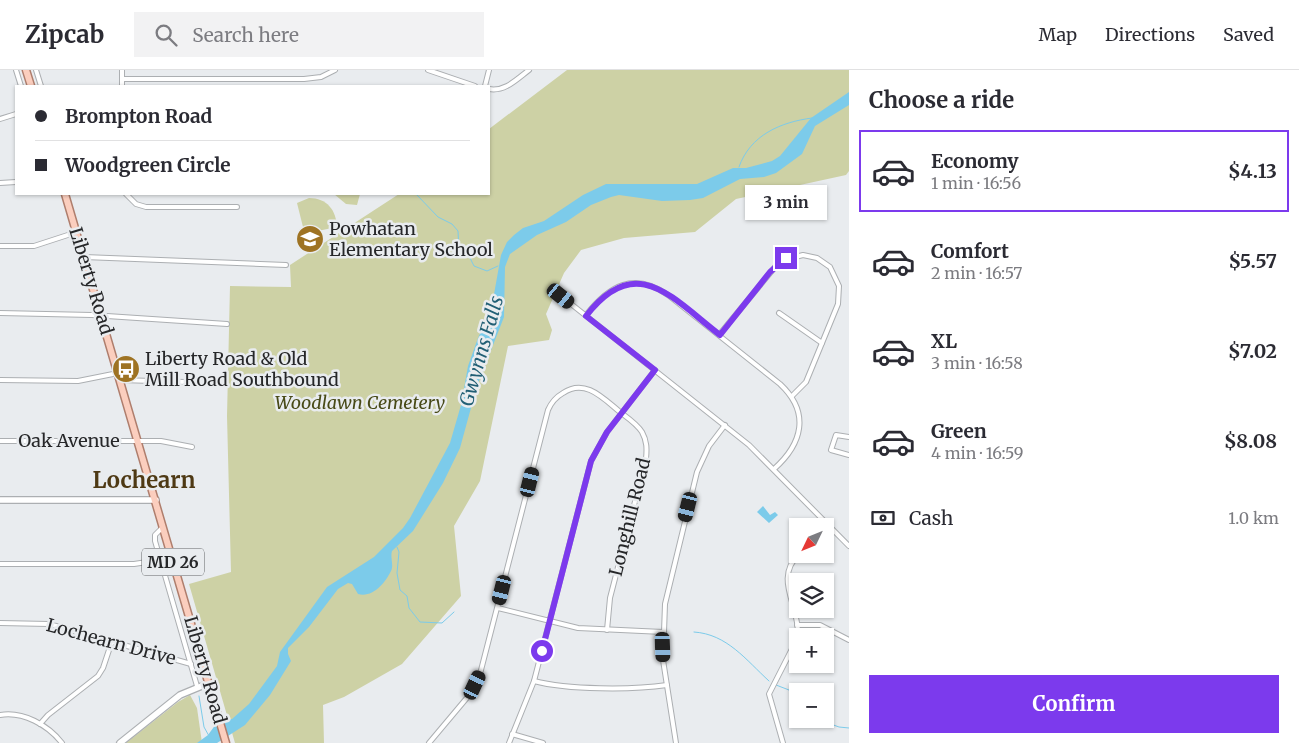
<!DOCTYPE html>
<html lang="en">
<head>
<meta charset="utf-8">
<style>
  :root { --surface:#fff; --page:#f2f2f3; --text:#2b2b33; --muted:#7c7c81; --line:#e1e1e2; --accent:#7c3aed }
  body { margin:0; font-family:Merriweather,serif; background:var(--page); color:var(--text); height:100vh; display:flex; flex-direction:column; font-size:19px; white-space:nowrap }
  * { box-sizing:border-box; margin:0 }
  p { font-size:16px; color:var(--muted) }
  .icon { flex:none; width:28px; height:28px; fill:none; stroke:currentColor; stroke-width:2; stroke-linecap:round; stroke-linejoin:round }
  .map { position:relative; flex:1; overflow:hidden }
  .panel { display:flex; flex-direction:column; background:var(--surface); width:450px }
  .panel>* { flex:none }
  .banner { position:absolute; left:15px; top:15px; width:475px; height:110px; border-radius:0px; box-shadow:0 1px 4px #0004; display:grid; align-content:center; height:110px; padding:0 20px; background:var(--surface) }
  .needle { width:32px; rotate:227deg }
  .fabs { position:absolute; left:789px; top:448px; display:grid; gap:10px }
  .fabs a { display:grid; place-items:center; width:45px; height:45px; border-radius:0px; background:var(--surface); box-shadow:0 1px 4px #0004; font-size:25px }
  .end { position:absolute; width:22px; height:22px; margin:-11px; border:6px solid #7c3aed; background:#fff; box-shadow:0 0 0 2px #fff }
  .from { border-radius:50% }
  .bubble { position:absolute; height:35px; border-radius:0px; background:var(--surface); box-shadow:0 1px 4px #0004; font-size:16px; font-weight:700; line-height:35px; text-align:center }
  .car { position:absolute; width:15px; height:30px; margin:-15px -8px; border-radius:6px; box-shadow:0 0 4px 1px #0007; background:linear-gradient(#222 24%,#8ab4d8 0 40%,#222 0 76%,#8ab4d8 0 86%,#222 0) }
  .banner b { display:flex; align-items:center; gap:18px; height:48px; font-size:19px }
  .banner b+b { border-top:1px solid var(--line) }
  .banner i { width:12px; height:12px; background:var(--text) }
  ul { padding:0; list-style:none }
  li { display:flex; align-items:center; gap:15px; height:82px; margin:0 10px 8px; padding:0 10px; border:2px solid transparent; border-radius:0px }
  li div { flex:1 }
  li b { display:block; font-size:19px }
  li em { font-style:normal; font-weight:700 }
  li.selected { border-color:var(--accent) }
  li>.icon { width:45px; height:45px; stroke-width:1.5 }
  h2 { padding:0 20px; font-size:22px; line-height:60px }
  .pay { display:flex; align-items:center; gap:12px; height:55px; padding:0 20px; font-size:19px }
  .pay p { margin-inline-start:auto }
  .button { display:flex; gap:10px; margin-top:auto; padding:10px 20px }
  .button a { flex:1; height:58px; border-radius:0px; background:var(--accent); color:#fff; font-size:20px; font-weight:700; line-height:58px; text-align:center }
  header { display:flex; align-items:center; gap:30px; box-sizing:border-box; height:70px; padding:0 25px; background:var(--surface); border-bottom:1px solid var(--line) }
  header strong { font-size:24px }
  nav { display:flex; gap:28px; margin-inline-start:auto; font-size:18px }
  .search { width:350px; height:45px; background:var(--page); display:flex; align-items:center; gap:12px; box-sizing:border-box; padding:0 18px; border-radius:0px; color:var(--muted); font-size:19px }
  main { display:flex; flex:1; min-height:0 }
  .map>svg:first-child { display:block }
</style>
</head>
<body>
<header>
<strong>Zipcab</strong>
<div class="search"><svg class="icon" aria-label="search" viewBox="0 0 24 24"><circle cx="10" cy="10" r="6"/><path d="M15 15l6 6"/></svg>Search here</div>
<nav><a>Map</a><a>Directions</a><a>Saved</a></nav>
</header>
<main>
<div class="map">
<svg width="849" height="673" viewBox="0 0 849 673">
  <rect width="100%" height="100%" fill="#e9ecef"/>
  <g fill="#cdd1a5">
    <path d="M567 0H849V101L846 105 736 129 695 162 624 168 581 180 564 203 546 244 552 260 549 270 508 276 480 411 454 456 461 526 402 594 344 627 323 635 324 673H235L189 514 231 502 227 346 230 216 291 217 290 195 399 124H489V59Z"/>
    <path d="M334 124H360L357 135 346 134Z"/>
    <path d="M309 128C327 128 336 140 337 157L308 163 304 161 297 133Z"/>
    <path d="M190 625 197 638 202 673H126L178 632Z"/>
  </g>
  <g fill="#7ccbea">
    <path d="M849 22V35L815 56 802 84 776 103 764 107 740 109 703 128 690 130 662 131 619 125 611 127 591 135 566 152 537 165 510 184 505 197 504 247 477 316 460 378 443 413 413 461 392 481C390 488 394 495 391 501 385 513 373 528 358 524L352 514 348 513 338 519 309 557 288 578V584L291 591 270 625 245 655 217 673H197L208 665 216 654 223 650 232 649 249 634 277 596 280 582 327 517 374 487 403 458 410 448 450 373 461 335 468 296 478 268 491 241 501 185 507 172 514 165 523 158 544 151 583 125 606 114H697L733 98H746L772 91 780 86 811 48Z"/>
    <path d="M763 436 770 445 775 442 778 445 769 453 757 442Z"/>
  </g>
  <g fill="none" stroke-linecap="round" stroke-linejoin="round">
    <g stroke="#7ccbea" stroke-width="1">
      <path d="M739 97C750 65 781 52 812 48"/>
      <path d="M416 124 438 147 452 154 458 161 459 181 470 188 474 196 487 201 498 196"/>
      <path d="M397 477 399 482 397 503 400 520 407 526 409 538 420 552 442 553 454 542"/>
      <path d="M694 562C727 564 746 590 769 611"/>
      <path d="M776 615 789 620 798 630"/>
      <path d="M199 626 204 657 209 666"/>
      <path d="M817 649 839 657 849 658"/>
    </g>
    <g stroke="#acafb2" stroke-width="6">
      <g id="street">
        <path d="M16 0 21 16"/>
        <path d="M36 0 41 16"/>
        <path d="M428 0 475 16"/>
        <path d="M122 9H304L321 7 335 0"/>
        <path d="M122 16V0"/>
        <path d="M485 16 489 0"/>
        <path d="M489 19C505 22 517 9 529 0"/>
        <path d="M0 49 16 44"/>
        <path d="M0 113 16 112"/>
        <path d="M126 124 136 134 146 137H237"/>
        <path d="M0 176H34L77 162"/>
        <path d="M84 187 286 195"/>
        <path d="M561 226 749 375 849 476"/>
        <path d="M0 243 92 245 227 254"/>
        <path d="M779 243 822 273"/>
        <path d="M586 245C609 216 633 201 668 225L780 314C811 343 802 374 774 399"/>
        <path d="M719 265 780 191 803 185 817 188 830 197 839 216 838 234 806 312 792 326"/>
        <path d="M0 310 78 311 118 303"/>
        <path d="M120 310 217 313"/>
        <path d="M849 367 836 365 831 380 849 385"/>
        <path d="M0 371H161L192 377"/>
        <path d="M163 457 155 465V471L197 616"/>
        <path d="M0 494H134L160 490"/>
        <path d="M498 538 578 558 663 562"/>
        <path d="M0 553 49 554 191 594"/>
        <path d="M797 555H820L849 570"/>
        <path d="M798 566C800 536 773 509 799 484"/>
        <path d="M534 611C568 620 632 620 667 615"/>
        <path d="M0 645C23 641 48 655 62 673"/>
        <path d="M40 654 48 645 98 606 103 598 112 571"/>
        <path d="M512 664 543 673"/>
        <path d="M429 673 471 623 480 604 548 340C551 333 556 327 563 323 585 308 603 328 620 342 628 348 637 354 642 362 647 371 647 379 646 389L610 528 607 560"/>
        <path d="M509 673 534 611 591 391 607 362 655 300"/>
        <path d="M676 673 663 590 665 534 697 402 709 376 725 355"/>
        <path d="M783 673 769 624 798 567"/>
      </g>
    </g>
    <g stroke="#acafb2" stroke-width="8">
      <g id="secondary">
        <path d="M0 430H156"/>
        <path d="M120 673 180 625 209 613"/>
      </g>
    </g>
    <g stroke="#af7e6d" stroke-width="9">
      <g id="primary">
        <path d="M26 0 31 16"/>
        <path d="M65 124 226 673"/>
      </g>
    </g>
    <use href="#street" stroke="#fff" stroke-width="4"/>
    <use href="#secondary" stroke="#fff" stroke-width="5.5"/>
    <use href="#primary" stroke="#fbcebe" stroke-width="6"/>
  </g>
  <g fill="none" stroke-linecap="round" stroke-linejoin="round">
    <path stroke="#7c3aed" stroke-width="6" d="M542 581 591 391 607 362 655 300 586 246C636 181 672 228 720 265L770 202 786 188"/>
  </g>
  <defs>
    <g id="school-disc" transform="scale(1.4375)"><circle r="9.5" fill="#9e7323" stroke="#e9ecef"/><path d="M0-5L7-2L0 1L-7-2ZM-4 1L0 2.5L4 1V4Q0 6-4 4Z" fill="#fff"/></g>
    <g id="bus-disc" transform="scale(1.4375)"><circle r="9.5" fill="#9e7323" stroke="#e9ecef"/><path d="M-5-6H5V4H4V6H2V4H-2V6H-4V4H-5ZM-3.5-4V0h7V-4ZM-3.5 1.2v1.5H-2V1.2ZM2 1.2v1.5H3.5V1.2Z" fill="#fff"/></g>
  </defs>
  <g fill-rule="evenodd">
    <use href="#school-disc" x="310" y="169"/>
    <use href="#bus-disc" x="126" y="299"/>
  </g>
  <g text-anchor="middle" stroke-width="5" stroke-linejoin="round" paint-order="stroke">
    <rect fill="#e9ecef" stroke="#606264" stroke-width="1" x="142" y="478.5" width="62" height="27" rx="4"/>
    <g font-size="16" font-weight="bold" fill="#262729">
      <text x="173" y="498">MD 26</text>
    </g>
    <g font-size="18" fill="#262729" stroke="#e9ecef" text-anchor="start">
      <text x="329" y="165">Powhatan<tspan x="329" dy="21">Elementary School</tspan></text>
      <text x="145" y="295">Liberty Road &amp; Old<tspan x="145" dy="21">Mill Road Southbound</tspan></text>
    </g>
    <g font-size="18" fill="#262729" stroke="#e9ecef">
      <text transform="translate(91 211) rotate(73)" y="6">Liberty Road</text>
      <text x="69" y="377">Oak Avenue</text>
      <text transform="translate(630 447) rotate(-76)" y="6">Longhill Road</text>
      <text transform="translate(111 572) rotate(15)" y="6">Lochearn Drive</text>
      <text transform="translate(205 600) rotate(74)" y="6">Liberty Road</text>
    </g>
    <g font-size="18" font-style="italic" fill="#484a17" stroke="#e9ecef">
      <text x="360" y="339">Woodlawn Cemetery</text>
    </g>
    <g font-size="19" font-style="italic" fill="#215f75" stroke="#e9ecef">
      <text transform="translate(481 281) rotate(-74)" y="7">Gwynns Falls</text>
    </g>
    <g font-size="22" font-weight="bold" fill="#4e3914" stroke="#e9ecef">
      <text x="144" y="418">Lochearn</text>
    </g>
  </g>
</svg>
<div class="fabs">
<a><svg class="needle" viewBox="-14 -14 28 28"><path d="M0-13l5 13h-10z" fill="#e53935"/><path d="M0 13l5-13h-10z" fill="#7c7c81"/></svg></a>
<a><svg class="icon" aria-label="layers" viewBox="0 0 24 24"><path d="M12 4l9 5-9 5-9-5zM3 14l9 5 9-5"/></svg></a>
<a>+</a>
<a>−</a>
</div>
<i class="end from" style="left:542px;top:581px"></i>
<i class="end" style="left:786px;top:188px"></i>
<div class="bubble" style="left:745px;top:115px;width:82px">3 min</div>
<i class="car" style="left:561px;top:226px;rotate:129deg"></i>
<i class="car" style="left:530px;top:412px;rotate:14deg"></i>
<i class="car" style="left:688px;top:437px;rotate:194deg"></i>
<i class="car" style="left:502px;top:520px;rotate:194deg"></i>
<i class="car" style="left:663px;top:577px;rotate:178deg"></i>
<i class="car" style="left:475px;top:615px;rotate:25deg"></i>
<div class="banner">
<b><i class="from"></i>Brompton Road</b>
<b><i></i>Woodgreen Circle</b>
</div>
</div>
<section class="panel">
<h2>Choose a ride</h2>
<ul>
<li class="selected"><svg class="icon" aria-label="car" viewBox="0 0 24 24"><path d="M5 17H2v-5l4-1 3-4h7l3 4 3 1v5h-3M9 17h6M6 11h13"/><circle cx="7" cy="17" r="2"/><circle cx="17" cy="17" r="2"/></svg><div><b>Economy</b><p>1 min · 16:56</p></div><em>$4.13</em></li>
<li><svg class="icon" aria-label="car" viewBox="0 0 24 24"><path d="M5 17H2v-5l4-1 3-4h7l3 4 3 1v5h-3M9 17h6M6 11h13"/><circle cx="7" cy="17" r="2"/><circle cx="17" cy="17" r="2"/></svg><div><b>Comfort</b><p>2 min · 16:57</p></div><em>$5.57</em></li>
<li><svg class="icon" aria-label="car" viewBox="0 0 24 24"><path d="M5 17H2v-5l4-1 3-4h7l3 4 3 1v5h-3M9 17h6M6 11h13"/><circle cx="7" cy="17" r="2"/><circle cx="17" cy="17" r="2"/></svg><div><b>XL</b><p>3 min · 16:58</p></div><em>$7.02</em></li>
<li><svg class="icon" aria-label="car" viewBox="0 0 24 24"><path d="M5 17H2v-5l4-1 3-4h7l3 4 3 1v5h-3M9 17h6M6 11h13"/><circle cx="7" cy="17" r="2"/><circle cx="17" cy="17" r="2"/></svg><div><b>Green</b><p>4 min · 16:59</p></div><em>$8.08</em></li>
</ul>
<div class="pay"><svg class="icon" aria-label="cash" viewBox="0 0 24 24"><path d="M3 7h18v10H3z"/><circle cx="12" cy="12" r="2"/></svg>Cash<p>1.0 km</p></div>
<div class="button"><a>Confirm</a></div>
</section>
</main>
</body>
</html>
